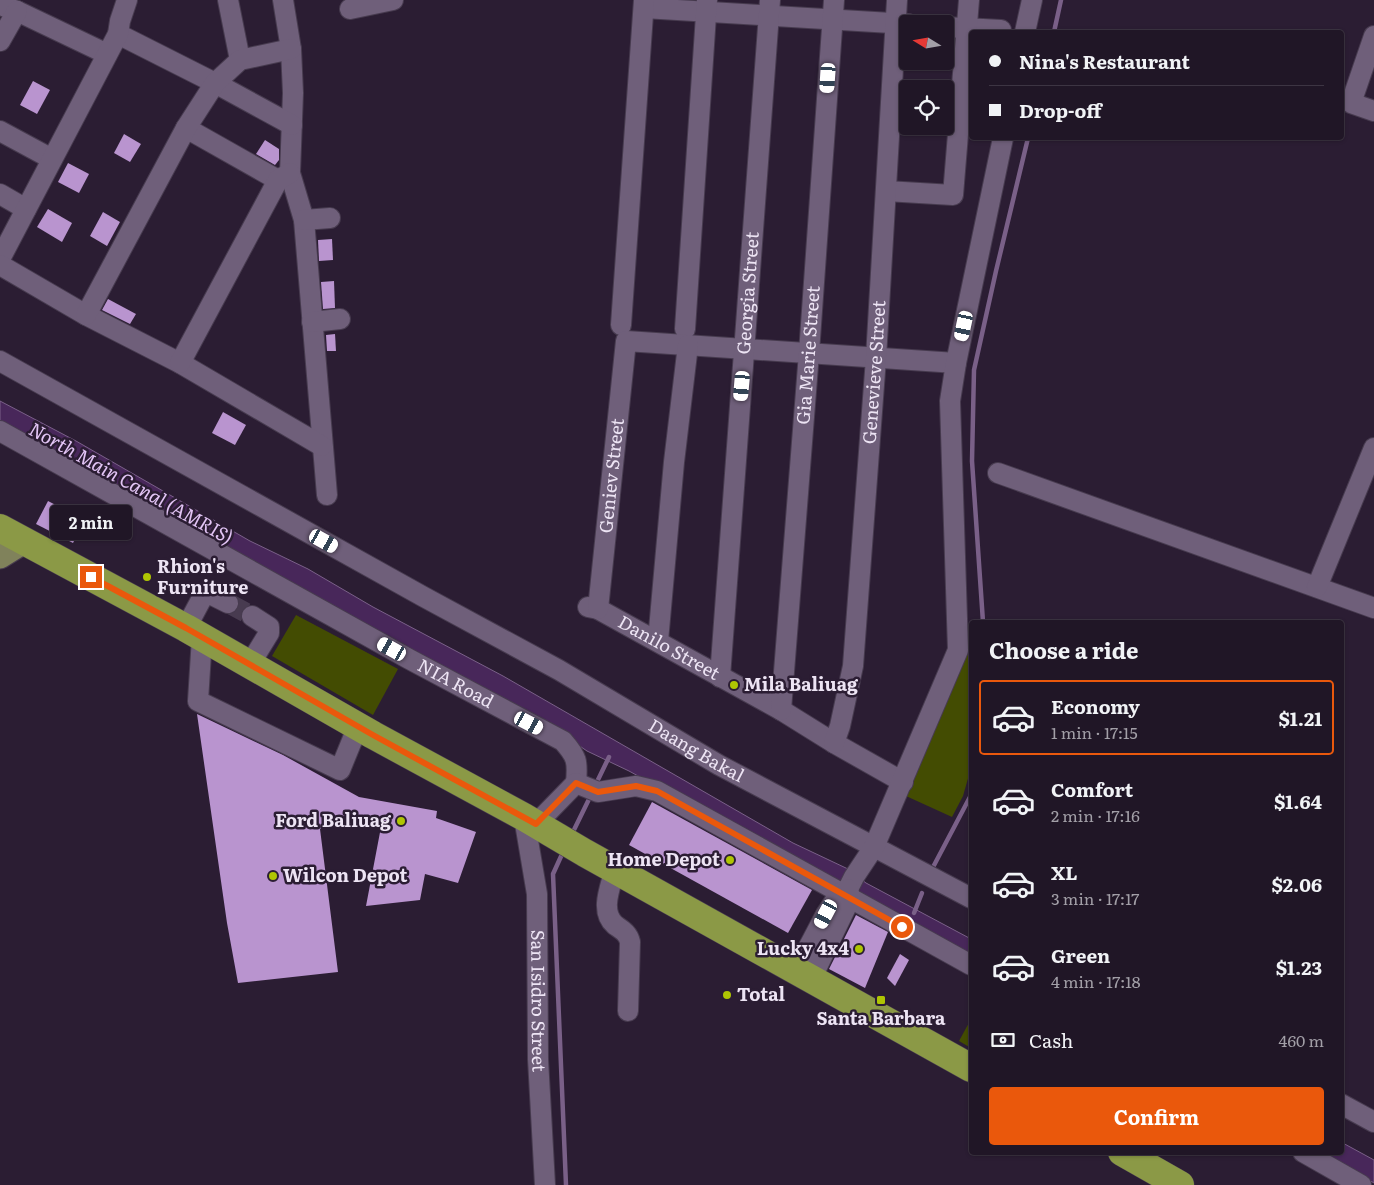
<!DOCTYPE html>
<html lang="en">
<head>
<meta charset="utf-8">
<style>
  :root { --surface:#201626; --page:#2d2332; --text:#f1f3f6; --muted:#a29fa7; --line:#3d3543; --accent:#ea580c }
  body { margin:0; font-family:Literata,serif; background:var(--page); color:var(--text); height:100vh; display:flex; flex-direction:column; font-size:19px; white-space:nowrap }
  * { box-sizing:border-box; margin:0 }
  p { font-size:16px; color:var(--muted) }
  .icon { flex:none; width:28px; height:28px; fill:none; stroke:currentColor; stroke-width:2; stroke-linecap:round; stroke-linejoin:round }
  .map { position:relative; flex:1; overflow:hidden }
  .details { position:absolute; left:969px; top:620px; width:375px; height:535px; display:flex; flex-direction:column; background:var(--surface); border-radius:5px; box-shadow:0 1px 4px #0004,0 0 0 1px var(--line) }
  .details>* { flex:none }
  .hud { position:absolute; left:969px; top:30px; width:375px; height:110px; border-radius:5px; box-shadow:0 1px 4px #0004,0 0 0 1px var(--line); display:grid; align-content:center; height:110px; padding:0 20px; background:var(--surface) }
  .needle { width:32px; rotate:281deg }
  .buttons { position:absolute; left:899px; top:15px; display:grid; gap:10px }
  .buttons a { display:grid; place-items:center; width:55px; height:55px; border-radius:5px; background:var(--surface); box-shadow:0 1px 4px #0004,0 0 0 1px var(--line); font-size:25px }
  .end { position:absolute; width:22px; height:22px; margin:-11px; border:6px solid #ea580c; background:#fff; box-shadow:0 0 0 2px #fff }
  .from { border-radius:50% }
  .bubble { position:absolute; height:35px; border-radius:5px; background:var(--surface); box-shadow:0 1px 4px #0004,0 0 0 1px var(--line); font-size:16px; font-weight:700; line-height:35px; text-align:center }
  .car { position:absolute; width:15px; height:30px; margin:-15px -8px; border-radius:6px; box-shadow:0 0 4px 1px #0007; background:linear-gradient(#fff 24%,#345 0 40%,#fff 0 76%,#345 0 86%,#fff 0) }
  .hud b { display:flex; align-items:center; gap:18px; height:48px; font-size:19px }
  .hud b+b { border-top:1px solid var(--line) }
  .hud i { width:12px; height:12px; background:var(--text) }
  ul { padding:0; list-style:none }
  li { display:flex; align-items:center; gap:15px; height:75px; margin:0 10px 8px; padding:0 10px; border:2px solid transparent; border-radius:5px }
  li div { flex:1 }
  li b { display:block; font-size:19px }
  li em { font-style:normal; font-weight:700 }
  li.current { border-color:var(--accent) }
  li>.icon { width:45px; height:45px; stroke-width:1.5 }
  h2 { padding:0 20px; font-size:22px; line-height:60px }
  .pay { display:flex; align-items:center; gap:12px; height:55px; padding:0 20px; font-size:19px }
  .pay p { margin-inline-start:auto }
  .cta { display:flex; gap:10px; margin-top:auto; padding:10px 20px }
  .cta a { flex:1; height:58px; border-radius:5px; background:var(--accent); color:#fff; font-size:20px; font-weight:700; line-height:58px; text-align:center }
  .map>svg:first-child { display:block }
</style>
</head>
<body>
<div class="map">
<svg width="1374" height="1185" viewBox="0 0 1374 1185">
  <rect width="100%" height="100%" fill="#2b1d33"/>
  <g fill="#434c02">
    <path d="M296 615 398 669 373 715 272 656Z"/>
    <path d="M968 648 971 687V768L963 796 952 817 906 796Z"/>
    <path d="M971 1019V1048L959 1041Z"/>
  </g>
  <g fill="#48275a" stroke="#7a6088">
    <path d="M0 401 76 441 250 541 308 569 373 607 503 676 793 843 848 869 866 883 971 939V958L629 771 587 751 565 736 0 423Z"/>
    <path d="M1341 1142 1374 1160V1183L1324 1153 1341 1152Z"/>
  </g>
  <g fill="none" stroke-linecap="round" stroke-linejoin="round">
    <g stroke="#7a6088" stroke-width="4.5">
      <path d="M1054 32 1061 0"/>
      <path d="M983 622 972 461 974 370 996 271 1028 138"/>
      <path d="M595 786 609 757"/>
      <path d="M571 836 591 795"/>
      <path d="M563 852 553 874 566 1185"/>
      <path d="M931 871 971 795"/>
      <path d="M914 913 922 893"/>
    </g>
  </g>
  <g fill="#b994cf">
    <path d="M33 81 50 90 37 114 20 105Z"/>
    <path d="M124 134 141 144 130 162 114 153Z"/>
    <path d="M265 140 279 149V160L275 165 256 154Z"/>
    <path d="M68 163 89 174 79 193 58 182Z"/>
    <path d="M48 209 72 223 62 242 37 227Z"/>
    <path d="M103 212 120 222 107 246 90 236Z"/>
    <path d="M332 239 333 260 319 261 318 240Z"/>
    <path d="M334 281 335 308 323 309 321 282Z"/>
    <path d="M108 299 136 314 130 324 102 310Z"/>
    <path d="M335 334 336 351H327L326 335Z"/>
    <path d="M223 412 246 425 235 445 212 433Z"/>
    <path d="M48 501 85 520 73 543 36 524Z"/>
    <path d="M197 714 283 755 359 797 437 811 436 818 476 832 458 883 425 874 420 900 366 906 381 827 364 824 320 829 338 972 238 983 227 923Z"/>
    <path d="M652 802 812 890 788 933 629 845Z"/>
    <path d="M856 915 888 932 865 988 829 969Z"/>
    <path d="M900 954 909 960 895 986 887 978Z"/>
  </g>
  <g fill="none" stroke-linecap="round" stroke-linejoin="round">
    <path stroke="#483b50" stroke-width="20" stroke-dasharray="20 10" stroke-linecap="butt" d="M228 603 252 616"/>
    <g stroke="#473b4f" stroke-width="22">
      <g id="minor">
        <path d="M228 0 240 60"/>
        <path d="M283 0 291 49 293 93 290 173 304 220 327 495"/>
        <path d="M0 5 17 11 107 54"/>
        <path d="M644 8 908 24"/>
        <path d="M350 9 393 0"/>
        <path d="M945 27 1001 30"/>
        <path d="M1025 32 1032 0"/>
        <path d="M118 34 215 83 292 125"/>
        <path d="M1374 36 1351 103 1374 111"/>
        <path d="M0 41 17 11"/>
        <path d="M186 128 278 180"/>
        <path d="M0 131 52 159"/>
        <path d="M886 191 953 195 969 0"/>
        <path d="M0 194 26 209"/>
        <path d="M304 220 330 218"/>
        <path d="M0 259 118 34 120 21 127 0"/>
        <path d="M0 265 86 315 180 363 322 446"/>
        <path d="M86 315 186 128 215 83 240 60 291 49"/>
        <path d="M312 322 340 319"/>
        <path d="M621 325 644 0"/>
        <path d="M685 329 707 0"/>
        <path id="s1" d="M0 361 424 597 559 670 719 765 971 898"/>
        <path d="M180 363 278 180 290 173"/>
        <path id="s2" d="M0 431 409 659 563 741C577 757 578 761 576 783"/>
        <path d="M998 473 1374 608"/>
        <path d="M1317 587 1374 448"/>
        <path id="s3" d="M588 607 598 609 781 710 834 743 903 782"/>
        <path id="s4" d="M598 609 626 341 956 363"/>
        <path d="M186 628 202 598 208 593 228 603"/>
        <path d="M202 637 198 701 340 770 358 726"/>
        <path d="M658 641 674 462 688 345"/>
        <path d="M250 664 269 633V627L252 616"/>
        <path id="s5" d="M720 677 770 0"/>
        <path id="s6" d="M781 710 809 353 834 0"/>
        <path id="s7" d="M834 743 840 726 853 666 876 358 897 0"/>
        <path d="M576 783 598 792 636 786 657 791 971 965"/>
        <path id="s8" d="M524 817 537 894 538 1059 545 1185"/>
        <path d="M536 824 576 783"/>
        <path d="M615 869C611 886 599 911 615 925 622 930 628 933 630 942L628 1011"/>
        <path d="M796 971 826 914 840 893 848 889 854 877 874 847 958 650 950 401 956 363 1003 138"/>
        <path d="M811 979 850 899 848 889"/>
        <path d="M1341 1104 1374 1122"/>
        <path d="M1303 1152 1361 1185"/>
      </g>
    </g>
    <g stroke="#473b4f" stroke-width="27">
      <path id="major" d="M0 556 24 541"/>
    </g>
    <g stroke="#473b4f" stroke-width="29">
      <g id="highway">
        <path d="M0 528 186 628 373 735 524 817 585 853 971 1068"/>
        <path d="M1122 1152 1180 1185"/>
      </g>
    </g>
    <use href="#minor" stroke="#6f5f7a" stroke-width="20"/>
    <use href="#major" stroke="#80825b" stroke-width="25"/>
    <use href="#highway" stroke="#8b9946" stroke-width="28"/>
  </g>
  <g fill="none" stroke-linecap="round" stroke-linejoin="round">
    <path stroke="#ea580c" stroke-width="6" d="M91 577 186 628 373 735 536 824 576 783 598 792 636 786 657 791 902 927"/>
  </g>
  <g fill="#afc503" stroke="#2b1d33" stroke-width="2">
    <circle cx="147" cy="577" r="5"/>
    <circle cx="734" cy="685" r="5"/>
    <circle cx="401" cy="821" r="5"/>
    <circle cx="730" cy="860" r="5"/>
    <circle cx="273" cy="876" r="5"/>
    <circle cx="859" cy="949" r="5"/>
    <circle cx="727" cy="995" r="5"/>
    <rect x="876" y="995" width="10" height="10" rx="2.5"/>
  </g>
  <g text-anchor="middle" stroke-width="5" stroke-linejoin="round" paint-order="stroke">
    <g font-size="18" fill="#ede4f4" stroke="#2b1d33">
      <text dy="6" stroke="none"><textPath href="#s5" startOffset="385">Georgia Street</textPath></text>
      <text dy="6" stroke="none"><textPath href="#s6" startOffset="356">Gia Marie Street</textPath></text>
      <text dy="6" stroke="none"><textPath href="#s7" startOffset="374">Genevieve Street</textPath></text>
      <text dy="6" stroke="none"><textPath href="#s4" startOffset="134">Geniev Street</textPath></text>
      <text dy="6" stroke="none"><textPath href="#s3" startOffset="91">Danilo Street</textPath></text>
      <text dy="6" stroke="none"><textPath href="#s2" startOffset="521">NIA Road</textPath></text>
      <text dy="6" stroke="none"><textPath href="#s1" startOffset="798">Daang Bakal</textPath></text>
      <text dy="6" stroke="none"><textPath href="#s8" startOffset="185">San Isidro Street</textPath></text>
    </g>
    <g font-size="18" font-weight="bold" fill="#ede4f4" stroke="#2b1d33" text-anchor="start">
      <text x="157" y="573">Rhion's<tspan x="157" dy="21">Furniture</tspan></text>
      <text x="744" y="691">Mila Baliuag</text>
      <text x="391" y="827" text-anchor="end">Ford Baliuag</text>
      <text x="720" y="866" text-anchor="end">Home Depot</text>
      <text x="283" y="882">Wilcon Depot</text>
      <text x="849" y="955" text-anchor="end">Lucky 4x4</text>
      <text x="737" y="1001">Total</text>
      <text x="881" y="1025" text-anchor="middle">Santa Barbara</text>
    </g>
    <g font-size="19" font-style="italic" fill="#e3c5f6" stroke="#2b1d33">
      <text transform="translate(131 483) rotate(29)" y="7">North Main Canal (AMRIS)</text>
    </g>
  </g>
</svg>
<div class="buttons">
<a><svg class="needle" viewBox="-14 -14 28 28"><path d="M0-13l5 13h-10z" fill="#e53935"/><path d="M0 13l5-13h-10z" fill="#a29fa7"/></svg></a>
<a><svg class="icon" aria-label="locate" viewBox="0 0 24 24"><circle cx="12" cy="12" r="6"/><path d="M12 2v4M12 18v4M2 12h4M18 12h4"/></svg></a>
</div>
<i class="end from" style="left:902px;top:927px"></i>
<i class="end" style="left:91px;top:577px"></i>
<div class="bubble" style="left:50px;top:505px;width:82px">2 min</div>
<i class="car" style="left:828px;top:78px;rotate:184deg"></i>
<i class="car" style="left:964px;top:326px;rotate:192deg"></i>
<i class="car" style="left:742px;top:386px;rotate:185deg"></i>
<i class="car" style="left:324px;top:541px;rotate:119deg"></i>
<i class="car" style="left:392px;top:649px;rotate:299deg"></i>
<i class="car" style="left:529px;top:723px;rotate:118deg"></i>
<i class="car" style="left:826px;top:914px;rotate:208deg"></i>
<div class="hud">
<b><i class="from"></i>Nina's Restaurant</b>
<b><i></i>Drop-off</b>
</div>
<section class="details">
<h2>Choose a ride</h2>
<ul>
<li class="current"><svg class="icon" aria-label="car" viewBox="0 0 24 24"><path d="M5 17H2v-5l4-1 3-4h7l3 4 3 1v5h-3M9 17h6M6 11h13"/><circle cx="7" cy="17" r="2"/><circle cx="17" cy="17" r="2"/></svg><div><b>Economy</b><p>1 min · 17:15</p></div><em>$1.21</em></li>
<li><svg class="icon" aria-label="car" viewBox="0 0 24 24"><path d="M5 17H2v-5l4-1 3-4h7l3 4 3 1v5h-3M9 17h6M6 11h13"/><circle cx="7" cy="17" r="2"/><circle cx="17" cy="17" r="2"/></svg><div><b>Comfort</b><p>2 min · 17:16</p></div><em>$1.64</em></li>
<li><svg class="icon" aria-label="car" viewBox="0 0 24 24"><path d="M5 17H2v-5l4-1 3-4h7l3 4 3 1v5h-3M9 17h6M6 11h13"/><circle cx="7" cy="17" r="2"/><circle cx="17" cy="17" r="2"/></svg><div><b>XL</b><p>3 min · 17:17</p></div><em>$2.06</em></li>
<li><svg class="icon" aria-label="car" viewBox="0 0 24 24"><path d="M5 17H2v-5l4-1 3-4h7l3 4 3 1v5h-3M9 17h6M6 11h13"/><circle cx="7" cy="17" r="2"/><circle cx="17" cy="17" r="2"/></svg><div><b>Green</b><p>4 min · 17:18</p></div><em>$1.23</em></li>
</ul>
<div class="pay"><svg class="icon" aria-label="cash" viewBox="0 0 24 24"><path d="M3 7h18v10H3z"/><circle cx="12" cy="12" r="2"/></svg>Cash<p>460 m</p></div>
<div class="cta"><a>Confirm</a></div>
</section>
</div>
</body>
</html>
